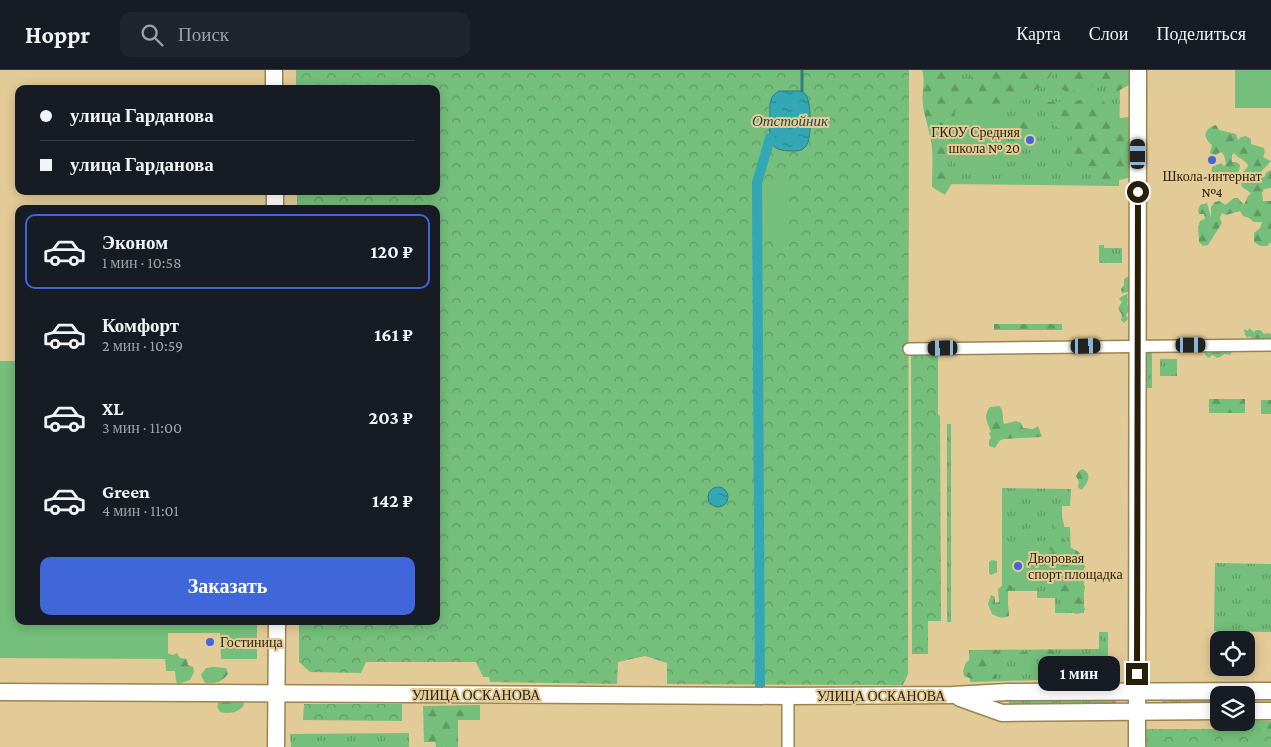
<!DOCTYPE html>
<html lang="ru">
<head>
<meta charset="utf-8">
<style>
  :root { --surface:#171b24; --page:#20242c; --text:#f1f3f6; --muted:#9ea1a6; --line:#363941; --accent:#3f67d9 }
  body { margin:0; font-family:"Crimson Pro",serif; background:var(--page); color:var(--text); height:100vh; display:flex; flex-direction:column; font-size:19px; white-space:nowrap }
  * { box-sizing:border-box; margin:0 }
  p { font-size:16px; color:var(--muted) }
  .icon { flex:none; width:28px; height:28px; fill:none; stroke:currentColor; stroke-width:2; stroke-linecap:round; stroke-linejoin:round }
  .map { position:relative; flex:1; overflow:hidden }
  .sheet { position:absolute; left:15px; top:135px; width:425px; height:420px; display:flex; flex-direction:column; background:var(--surface); border-radius:10px; box-shadow:0 2px 12px #0003 }
  .sheet>* { flex:none }
  .hud { position:absolute; left:15px; top:15px; width:425px; height:110px; border-radius:10px; box-shadow:0 2px 12px #0003; display:grid; align-content:center; height:110px; padding:0 25px; background:var(--surface) }
  .buttons { position:absolute; left:1210px; top:561px; display:grid; gap:10px }
  .buttons a { display:grid; place-items:center; width:45px; height:45px; border-radius:10px; background:var(--surface); box-shadow:0 2px 12px #0003; font-size:25px }
  .end { position:absolute; width:22px; height:22px; margin:-11px; border:6px solid #281f0a; background:#fff; box-shadow:0 0 0 2px #fff }
  .from { border-radius:50% }
  .bubble { position:absolute; height:35px; border-radius:10px; background:var(--surface); box-shadow:0 2px 12px #0003; font-size:16px; font-weight:700; line-height:35px; text-align:center }
  .car { position:absolute; width:15px; height:30px; margin:-15px -8px; border-radius:6px; box-shadow:0 0 4px 1px #0007; background:linear-gradient(#222 24%,#8ab4d8 0 40%,#222 0 76%,#8ab4d8 0 86%,#222 0) }
  .hud b { display:flex; align-items:center; gap:18px; height:48px; font-size:19px }
  .hud b+b { border-top:1px solid var(--line) }
  .hud i { width:12px; height:12px; background:var(--text) }
  ul { padding:9px 0 0; list-style:none }
  li { display:flex; align-items:center; gap:15px; height:75px; margin:0 10px 8px; padding:0 15px; border:2px solid transparent; border-radius:10px }
  li div { flex:1 }
  li b { display:block; font-size:19px }
  li em { font-style:normal; font-weight:700 }
  li.active { border-color:var(--accent) }
  li>.icon { width:45px; height:45px; stroke-width:1.5 }
  .primary-button { display:flex; gap:10px; margin-top:auto; padding:10px 25px }
  .primary-button a { flex:1; height:58px; border-radius:10px; background:var(--accent); color:#fff; font-size:20px; font-weight:700; line-height:58px; text-align:center }
  header { display:flex; align-items:center; gap:30px; box-sizing:border-box; height:70px; padding:0 25px; background:var(--surface); border-bottom:1px solid var(--line) }
  header strong { font-size:24px }
  nav { display:flex; gap:28px; margin-inline-start:auto; font-size:18px }
  .search { width:350px; height:45px; background:var(--page); display:flex; align-items:center; gap:12px; box-sizing:border-box; padding:0 18px; border-radius:10px; color:var(--muted); font-size:19px }
  .map>svg:first-child { display:block }
</style>
</head>
<body>
<header>
<strong>Hoppr</strong>
<div class="search"><svg class="icon" aria-label="search" viewBox="0 0 24 24"><circle cx="10" cy="10" r="6"/><path d="M15 15l6 6"/></svg>Поиск</div>
<nav><a>Карта</a><a>Слои</a><a>Поделиться</a></nav>
</header>
<div class="map">
<svg width="1271" height="677" viewBox="0 0 1271 677">
  <defs>
    <pattern id="grass-tufts" width="24" height="20" patternUnits="userSpaceOnUse" patternTransform="scale(1.25)"><rect width="24" height="20" fill="#75be7b"/><path d="M3 7l-1-3M5 7V3M7 7l1-3M15 17l-1-3M17 17v-4M19 17l1-3" fill="none" stroke="#609a63"/></pattern>
    <pattern id="forest-firs" width="22" height="20" patternUnits="userSpaceOnUse" patternTransform="scale(1.25)"><rect width="22" height="20" fill="#75be7b"/><path d="M5 1l3.5 6h-7zM16 11l3.5 6h-7z" fill="#609a63"/></pattern>
    <pattern id="park-crowns" width="20" height="18" patternUnits="userSpaceOnUse" patternTransform="scale(1.25)"><rect width="20" height="18" fill="#75be7b"/><path d="M2 6a3 3 0 1 1 6 0M12 15a3 3 0 1 1 6 0" fill="none" stroke="#609a63"/></pattern>
    <pattern id="water-ripples" width="26" height="14" patternUnits="userSpaceOnUse" patternTransform="scale(1.25)"><rect width="26" height="14" fill="#33a7b4"/><path d="M2 4q2-2 4 0t4 0M15 11q2-2 4 0t4 0" fill="none" stroke="#2b8791"/></pattern>
  </defs>
  <rect width="100%" height="100%" fill="#e3cb97"/>
  <g fill="url(#grass-tufts)">
    <path d="M941 0H1120L1119 116 940 114Z"/>
    <path d="M1099 175H1104V178H1122V193H1099Z"/>
    <path d="M1152 277V318H1144L1146 282Z"/>
    <rect x="1160" y="289" width="17" height="17"/>
    <rect x="947" y="354" width="4" height="198"/>
    <path d="M1002 418 1071 419 1070 436H1062V457H1070L1071 487H1084V543H1055V528H1037V521H1008V543L993 533 1002 532Z"/>
    <path d="M1215 493 1271 494V562L1214 561Z"/>
    <path d="M1099 562H1108V587L1048 588 1047 600H1038V610L970 612 969 580 1099 579Z"/>
    <path d="M1116 628V635L1009 636V629Z"/>
    <rect x="1162" y="630" width="57" height="4"/>
    <path d="M409 663V677H291L290 664Z"/>
  </g>
  <g fill="url(#forest-firs)">
    <path d="M922 0H954V10C961 14 964 13 971 9L972 4 970 0H1012L1015 8 1024 0H1130L1129 15 1118 21 1108 19 1102 11 1091 16 1088 21 1080 24 1075 20 1068 23 1060 18 1056 11 1059 2 1054 1 1051 4 1044 17 1038 18 1030 23 1019 19 1021 33 1008 32 958 39 953 43 957 50 959 64 953 66C944 84 946 93 954 110L945 125 932 117C932 100 934 82 930 66 928 55 924 45 923 35 921 22 926 12 922 0Z"/>
    <path d="M1091 25H1098L1104 32 1111 49 1129 47 1132 54V107C1123 110 1114 110 1105 112L1092 99H1081L1074 102 1068 73 1074 68 1071 56 1060 59 1050 52 1044 39 1048 32 1077 31Z"/>
    <path d="M1024 46C1033 47 1040 46 1042 56L1037 59 1031 67 1018 76 1011 70 1007 59 1011 52 1016 53Z"/>
    <path d="M1216 55 1219 60 1236 64 1238 70 1241 67 1246 66 1251 69V74L1264 78 1265 82 1263 87 1271 91 1259 104 1260 107H1264L1267 102 1271 100V118L1264 119 1262 123 1263 131H1271V172L1267 176H1260L1254 172V163L1260 158 1262 152H1254L1249 148 1243 146 1240 141 1226 145 1222 143 1220 148 1222 153 1208 175 1203 176 1199 172 1198 157 1200 151 1205 149 1204 144H1199L1198 141 1200 135 1207 133 1211 148V137L1215 132 1220 131 1225 135 1234 128H1238L1244 135 1248 126 1251 123 1242 117C1240 110 1241 102 1247 98L1248 95C1244 89 1238 88 1234 83L1232 85V92H1236L1240 95C1239 102 1238 107 1232 110L1229 107H1224L1225 103 1216 105H1211L1212 97 1221 93 1224 96 1226 94 1224 85 1221 82 1212 87 1210 82 1212 75C1203 68 1203 59 1216 55Z"/>
    <path d="M1129 206 1132 217 1129 222 1122 223 1121 219 1124 215V209Z"/>
    <path d="M1128 224 1127 228H1129L1127 234 1129 236V240L1126 245 1128 249 1124 253 1121 250 1122 245 1118 238 1122 232 1119 229 1122 226Z"/>
    <rect x="994" y="254" width="68" height="6"/>
    <path d="M1249 258 1254 262 1256 260H1260L1264 264 1269 263 1271 265V269L1269 270 1264 268 1262 270H1255L1249 266 1248 268 1245 265 1244 259 1248 261Z"/>
    <path d="M1203 280H1231L1232 282 1230 285 1225 284 1218 288 1212 285 1209 288 1206 286Z"/>
    <rect x="1209" y="329" width="36" height="14"/>
    <rect x="1261" y="330" width="10" height="14"/>
    <path d="M999 336 1001 338C1004 344 1002 349 1004 354L1016 351 1021 353 1023 358 1033 359 1038 356 1042 367 1003 369 999 371 995 378 989 376V370L991 368 989 363 991 362C987 352 983 346 990 337Z"/>
    <path d="M1083 399C1085 401 1087 402 1088 404 1090 409 1085 417 1081 420L1078 417 1079 412 1076 406 1079 401Z"/>
    <path d="M1057 439 1060 440 1064 454V461L1062 463 1056 461 1054 453 1051 451V443Z"/>
    <path d="M1061 466 1067 472 1066 477C1079 479 1083 485 1085 497L1081 501H1077V506L1085 516 1083 532 1085 540C1080 544 1077 545 1071 542L1070 528 1062 524 1059 520 1052 521 1051 516 1046 515 1045 511 1046 505 1051 506 1058 502H1053L1046 487 1049 484 1055 481 1047 480 1045 476 1046 471 1051 468Z"/>
    <path d="M992 490 997 491V502L991 505 989 503V492Z"/>
    <path d="M1007 515 1013 516 1015 518 1013 520H1008C1006 528 1009 537 1009 546 1003 549 997 547 992 544L988 534 991 525 995 527V533H997L999 532 998 519 1002 516Z"/>
    <path d="M1050 579 1056 584 1054 590 1047 592 1032 591 1019 593 1017 589 1018 583C1029 580 1039 583 1050 579Z"/>
    <path d="M994 580 1000 582 1004 592 987 596 984 597V599L992 601 997 605 996 609C985 613 974 610 964 606L963 601 966 592C976 588 982 581 994 580Z"/>
    <path d="M166 583 173 585 177 583 180 588 187 589 188 595 193 597 194 602 190 610 178 614 176 611 175 601H166L165 587Z"/>
    <path d="M213 597 226 598 228 604C222 612 215 614 205 613L201 605 206 598Z"/>
    <path d="M243 629 244 635C238 643 230 644 220 642L217 637 219 630Z"/>
    <path d="M480 635V650H458V677H436L435 672H424L423 636Z"/>
    <path d="M1255 650 1271 651V665H1251L1244 657V653Z"/>
  </g>
  <g fill="url(#park-crowns)">
    <path d="M296 0H909L908 604 903 615 667 614V593L645 586 618 592 617 614 490 612 489 607H483L476 592H366L361 603 310 602 299 592V551H436V139H297V121H436V19H296Z"/>
    <path d="M911 285H938V344L940 346 941 551H928V584H912Z"/>
    <path d="M304 634H402V651L303 650Z"/>
    <rect x="1143" y="659" width="128" height="18"/>
  </g>
  <g fill="#75be7b">
    <rect x="1235" y="0" width="36" height="38"/>
    <path d="M962 40 1005 41 1004 105 962 104Z"/>
    <path d="M762 114H788V171H763Z"/>
    <path d="M0 291H19V551H257V589H221L220 563H168V589L0 588Z"/>
    <path d="M1007 477 1030 478 1029 514H1007Z"/>
  </g>
  <g fill="url(#water-ripples)" stroke="#307e81">
    <path d="M779 21H802C804 23 806 24 807 27 811 35 812 69 806 76 802 81 798 81 793 81 766 81 770 70 770 47 770 36 768 27 779 21Z"/>
    <circle cx="718" cy="427" r="10"/>
  </g>
  <g fill="none" stroke-linecap="round" stroke-linejoin="round">
    <path stroke="#307e81" stroke-width="3" d="M802 0V21"/>
    <path stroke="#33a7b4" stroke-width="10" d="M760 617 757 113 770 68"/>
    <g stroke="#9a8452" stroke-width="14">
      <g id="street">
        <path d="M909 279 1271 275"/>
        <path d="M788 677V626"/>
      </g>
    </g>
    <g stroke="#9a8452" stroke-width="19">
      <g id="secondary">
        <path d="M274 0V19"/>
        <path d="M275 121V139"/>
        <path d="M0 622 788 626 953 625 1007 622 1271 621"/>
        <path d="M960 628 1002 643 1219 641"/>
        <path d="M1246 641H1271"/>
        <path d="M276 677 277 551"/>
        <path d="M1137 677 1138 0"/>
      </g>
    </g>
    <use href="#street" stroke="#fff" stroke-width="11"/>
    <use href="#secondary" stroke="#fff" stroke-width="16"/>
  </g>
  <g fill="none" stroke-linecap="round" stroke-linejoin="round">
    <path stroke="#281f0a" stroke-width="6" d="M1137 604 1138 122"/>
  </g>
  <g fill="#3f67d9" stroke="#e3cb97" stroke-width="2">
    <circle cx="1030" cy="70" r="5"/>
    <circle cx="1212" cy="90" r="5"/>
    <circle cx="1018" cy="496" r="5"/>
    <circle cx="210" cy="572" r="5"/>
  </g>
  <g text-anchor="middle" stroke-width="4" stroke-linejoin="round" paint-order="stroke">
    <g font-size="14" fill="#281f0a" stroke="#e3cb97" text-anchor="start">
      <text x="1020" y="67" text-anchor="end">ГКОУ Средняя<tspan x="1020" dy="16">школа № 20</tspan></text>
      <text x="1212" y="111" text-anchor="middle">Школа-интернат<tspan x="1212" dy="16">№4</tspan></text>
      <text x="1028" y="493">Дворовая<tspan x="1028" dy="16">спорт площадка</tspan></text>
      <text x="220" y="577">Гостиница</text>
    </g>
    <g font-size="14" fill="#281f0a" stroke="#e3cb97">
      <text x="476" y="630">УЛИЦА ОСКАНОВА</text>
      <text x="881" y="631">УЛИЦА ОСКАНОВА</text>
    </g>
    <g font-size="15" font-style="italic" fill="#25474b" stroke="#e3cb97">
      <text x="790" y="56">Отстойник</text>
    </g>
  </g>
</svg>
<div class="buttons">
<a><svg class="icon" aria-label="locate" viewBox="0 0 24 24"><circle cx="12" cy="12" r="6"/><path d="M12 2v4M12 18v4M2 12h4M18 12h4"/></svg></a>
<a><svg class="icon" aria-label="layers" viewBox="0 0 24 24"><path d="M12 4l9 5-9 5-9-5zM3 14l9 5 9-5"/></svg></a>
</div>
<i class="end from" style="left:1138px;top:122px"></i>
<i class="end" style="left:1137px;top:604px"></i>
<div class="bubble" style="left:1038px;top:586px;width:82px">1 мин</div>
<i class="car" style="left:1138px;top:84px;rotate:0deg"></i>
<i class="car" style="left:1191px;top:275px;rotate:90deg"></i>
<i class="car" style="left:1086px;top:276px;rotate:89deg"></i>
<i class="car" style="left:943px;top:278px;rotate:269deg"></i>
<div class="hud">
<b><i class="from"></i>улица Гарданова</b>
<b><i></i>улица Гарданова</b>
</div>
<section class="sheet">
<ul>
<li class="active"><svg class="icon" aria-label="car" viewBox="0 0 24 24"><path d="M5 17H2v-5l4-1 3-4h7l3 4 3 1v5h-3M9 17h6M6 11h13"/><circle cx="7" cy="17" r="2"/><circle cx="17" cy="17" r="2"/></svg><div><b>Эконом</b><p>1 мин · 10:58</p></div><em>120 ₽</em></li>
<li><svg class="icon" aria-label="car" viewBox="0 0 24 24"><path d="M5 17H2v-5l4-1 3-4h7l3 4 3 1v5h-3M9 17h6M6 11h13"/><circle cx="7" cy="17" r="2"/><circle cx="17" cy="17" r="2"/></svg><div><b>Комфорт</b><p>2 мин · 10:59</p></div><em>161 ₽</em></li>
<li><svg class="icon" aria-label="car" viewBox="0 0 24 24"><path d="M5 17H2v-5l4-1 3-4h7l3 4 3 1v5h-3M9 17h6M6 11h13"/><circle cx="7" cy="17" r="2"/><circle cx="17" cy="17" r="2"/></svg><div><b>XL</b><p>3 мин · 11:00</p></div><em>203 ₽</em></li>
<li><svg class="icon" aria-label="car" viewBox="0 0 24 24"><path d="M5 17H2v-5l4-1 3-4h7l3 4 3 1v5h-3M9 17h6M6 11h13"/><circle cx="7" cy="17" r="2"/><circle cx="17" cy="17" r="2"/></svg><div><b>Green</b><p>4 мин · 11:01</p></div><em>142 ₽</em></li>
</ul>
<div class="primary-button"><a>Заказать</a></div>
</section>
</div>
</body>
</html>
